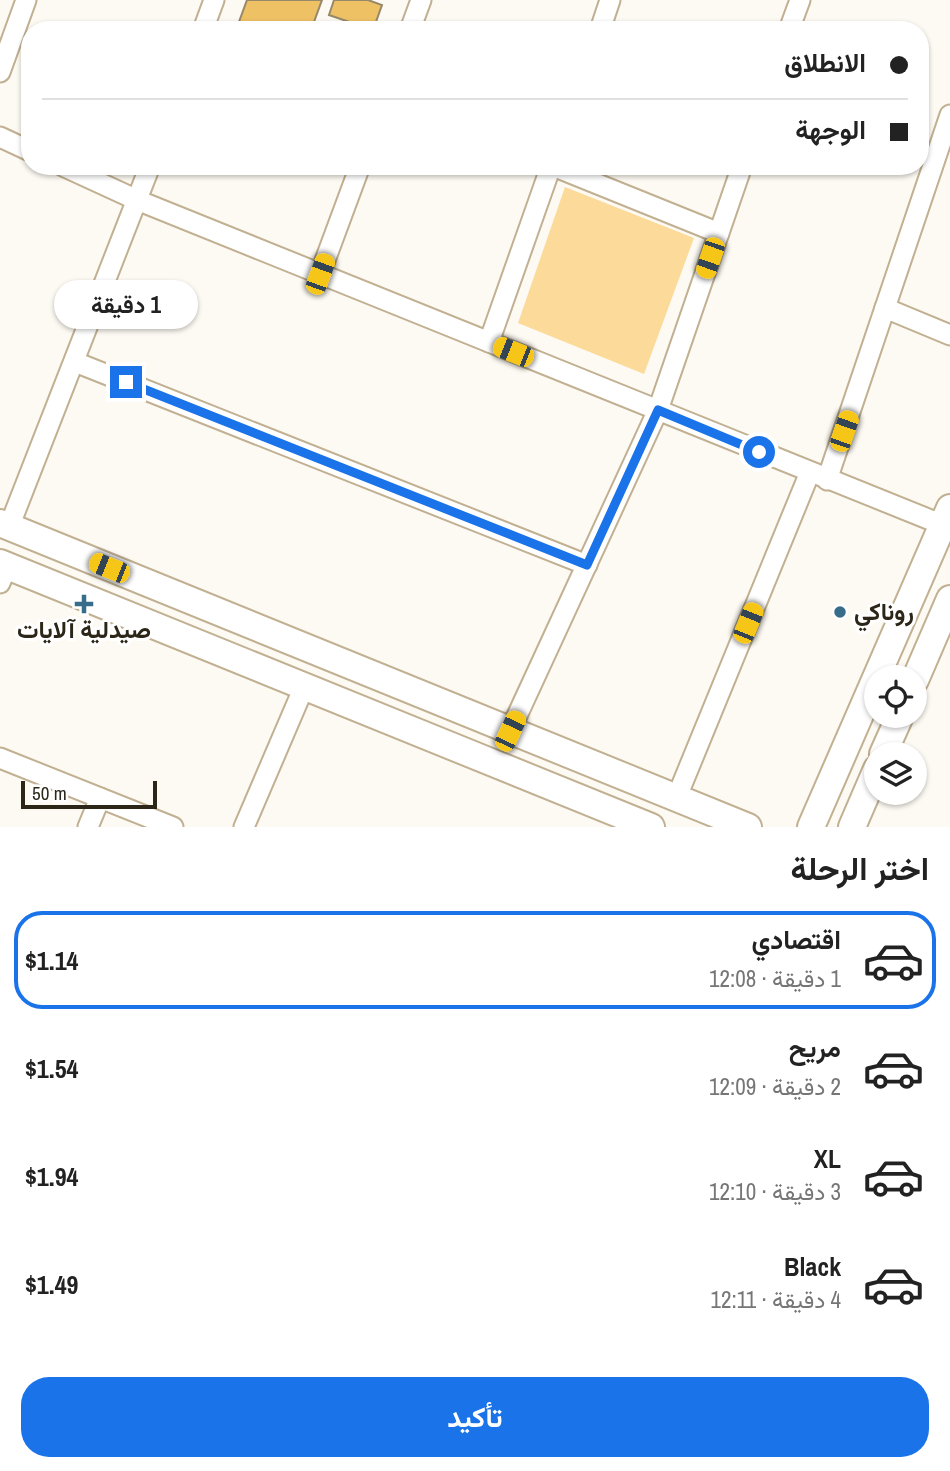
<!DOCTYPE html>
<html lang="ar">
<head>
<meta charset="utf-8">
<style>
  :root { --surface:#fff; --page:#f6f6f6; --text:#222; --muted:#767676; --line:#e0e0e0; --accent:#1a73e8 }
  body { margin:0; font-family:"Archivo Narrow",Vazirmatn,sans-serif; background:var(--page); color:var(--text); direction:rtl; height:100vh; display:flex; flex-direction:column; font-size:26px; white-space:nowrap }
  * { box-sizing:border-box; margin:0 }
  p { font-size:23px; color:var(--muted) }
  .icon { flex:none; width:38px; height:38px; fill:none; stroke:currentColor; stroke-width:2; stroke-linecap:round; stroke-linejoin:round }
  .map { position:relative; height:827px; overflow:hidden; direction:ltr }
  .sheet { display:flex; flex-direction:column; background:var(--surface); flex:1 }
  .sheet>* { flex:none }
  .top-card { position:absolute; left:21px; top:21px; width:908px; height:154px; border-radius:28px; box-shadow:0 2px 5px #0004; direction:rtl; display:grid; align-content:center; height:154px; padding:0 21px; background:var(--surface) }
  .fabs { position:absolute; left:864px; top:665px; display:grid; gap:14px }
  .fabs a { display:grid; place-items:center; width:63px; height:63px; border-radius:50%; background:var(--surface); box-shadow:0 2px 5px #0004; font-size:35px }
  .scale { position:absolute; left:21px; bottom:18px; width:136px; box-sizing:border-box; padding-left:7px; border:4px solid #2c2619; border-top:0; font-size:19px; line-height:24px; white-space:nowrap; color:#2c2619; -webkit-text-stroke:5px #fff; paint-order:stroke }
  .end { position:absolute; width:32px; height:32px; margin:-16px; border:9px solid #1a73e8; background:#fff; box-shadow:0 0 0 4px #fff }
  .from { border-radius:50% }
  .bubble { position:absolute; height:49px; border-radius:24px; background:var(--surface); box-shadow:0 2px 5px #0004; font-size:23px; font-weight:700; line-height:49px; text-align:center; direction:rtl }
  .car { position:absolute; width:21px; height:42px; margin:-21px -10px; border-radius:9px; box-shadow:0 0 5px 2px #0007; background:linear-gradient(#f5c518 24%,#345 0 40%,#f5c518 0 76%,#345 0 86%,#f5c518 0) }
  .top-card b { display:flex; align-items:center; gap:24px; height:66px; font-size:26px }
  .top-card b+b { border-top:2px solid var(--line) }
  .top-card i { width:18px; height:18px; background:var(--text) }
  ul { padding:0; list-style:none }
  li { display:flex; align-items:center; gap:21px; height:98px; margin:0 14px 10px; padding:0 7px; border:4px solid transparent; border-radius:28px }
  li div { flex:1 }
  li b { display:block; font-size:26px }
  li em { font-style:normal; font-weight:700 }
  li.on { border-color:var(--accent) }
  li>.icon { width:63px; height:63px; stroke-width:1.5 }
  h2 { padding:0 21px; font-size:32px; line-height:84px }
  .button { display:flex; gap:14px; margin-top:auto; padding:14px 21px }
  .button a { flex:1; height:80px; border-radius:28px; background:var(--accent); color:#fff; font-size:28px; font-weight:700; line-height:80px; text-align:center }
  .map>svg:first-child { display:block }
</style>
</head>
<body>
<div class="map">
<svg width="950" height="827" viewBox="0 0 950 827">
  <rect width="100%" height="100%" fill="#fdfaf3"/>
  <path fill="#fcda99" d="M565 187 694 238 644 374 518 323Z"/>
  <g fill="#efc165" stroke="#98886a" stroke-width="2">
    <path d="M247 0H322L311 30H236Z"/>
    <path d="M334 0H368L382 5 373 30 329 15Z"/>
  </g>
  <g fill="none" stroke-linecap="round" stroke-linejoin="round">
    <g stroke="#c1b091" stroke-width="23">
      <g id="minor">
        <path d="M203 30 214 0"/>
        <path d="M410 30 421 0"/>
        <path d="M600 30 610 0"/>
        <path d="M789 30 800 0"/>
        <path d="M0 72 26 0"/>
        <path d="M0 137 30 151"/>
        <path d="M63 166 137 200 943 525"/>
        <path d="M553 166 719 233"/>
        <path d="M320 274 360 166"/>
        <path d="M885 308 950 335"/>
        <path d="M489 342 551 166"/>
        <path d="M75 362 587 565"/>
        <path d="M827 480 950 115"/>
        <path d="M9 527 150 166"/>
        <path d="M0 583 7 566"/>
        <path d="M510 731 658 410 742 166"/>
        <path d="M0 758 173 827"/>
        <path d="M676 799 810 472"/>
        <path d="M88 827 100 798"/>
        <path d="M244 827 304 687"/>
      </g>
    </g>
    <g stroke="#c1b091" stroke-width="30">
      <g id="secondary">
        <path d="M0 523 748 827"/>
        <path d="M0 563 651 827"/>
        <path d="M915 680 950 599"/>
        <path d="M883 754 900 716"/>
        <path d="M811 827 950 508"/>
        <path d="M852 827 877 769"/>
      </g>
    </g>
    <use href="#minor" stroke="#fff" stroke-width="19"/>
    <use href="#secondary" stroke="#fff" stroke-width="26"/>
  </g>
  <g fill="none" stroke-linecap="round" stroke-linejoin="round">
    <path stroke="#1a73e8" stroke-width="9" d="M126 382 587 565 658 410 759 452"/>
  </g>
  <g fill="#376d89" stroke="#fff" stroke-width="2.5">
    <path d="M80.5 593.5h7v7h7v7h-7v7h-7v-7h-7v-7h7z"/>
    <circle cx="840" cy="612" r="7"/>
  </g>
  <g text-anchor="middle" stroke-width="6" stroke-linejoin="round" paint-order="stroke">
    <g font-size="24" font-weight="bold" fill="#2c2619" stroke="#fff" text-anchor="start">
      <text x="854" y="620">روناكي</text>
      <text x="84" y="638" text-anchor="middle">صيدلية آلايات</text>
    </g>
  </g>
</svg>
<div class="fabs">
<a><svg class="icon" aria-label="locate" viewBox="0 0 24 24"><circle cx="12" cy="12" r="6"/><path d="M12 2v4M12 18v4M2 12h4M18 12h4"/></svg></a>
<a><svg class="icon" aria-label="layers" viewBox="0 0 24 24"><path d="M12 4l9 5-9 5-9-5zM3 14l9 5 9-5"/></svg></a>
</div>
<div class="scale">50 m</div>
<i class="end from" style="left:759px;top:452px"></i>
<i class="end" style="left:126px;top:382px"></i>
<div class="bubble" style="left:54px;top:280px;width:144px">1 دقيقة</div>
<i class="car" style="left:710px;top:258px;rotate:199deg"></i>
<i class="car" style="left:320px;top:274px;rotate:20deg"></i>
<i class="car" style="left:513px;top:352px;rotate:292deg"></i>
<i class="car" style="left:844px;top:431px;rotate:19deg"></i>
<i class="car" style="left:109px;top:568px;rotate:292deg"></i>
<i class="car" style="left:748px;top:623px;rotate:22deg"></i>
<i class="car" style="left:510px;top:731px;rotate:25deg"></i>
<div class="top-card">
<b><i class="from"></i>الانطلاق</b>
<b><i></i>الوجهة</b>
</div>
</div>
<section class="sheet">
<h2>اختر الرحلة</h2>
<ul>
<li class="on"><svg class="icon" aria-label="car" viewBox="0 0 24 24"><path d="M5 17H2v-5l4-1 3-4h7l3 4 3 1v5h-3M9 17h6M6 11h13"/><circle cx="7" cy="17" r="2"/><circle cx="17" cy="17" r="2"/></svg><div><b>اقتصادي</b><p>1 دقيقة · 12:08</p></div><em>$1.14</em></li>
<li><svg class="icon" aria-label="car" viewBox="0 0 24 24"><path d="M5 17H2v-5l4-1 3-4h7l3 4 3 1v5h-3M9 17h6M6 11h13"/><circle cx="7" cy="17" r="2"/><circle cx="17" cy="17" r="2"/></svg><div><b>مريح</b><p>2 دقيقة · 12:09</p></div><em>$1.54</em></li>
<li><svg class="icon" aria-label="car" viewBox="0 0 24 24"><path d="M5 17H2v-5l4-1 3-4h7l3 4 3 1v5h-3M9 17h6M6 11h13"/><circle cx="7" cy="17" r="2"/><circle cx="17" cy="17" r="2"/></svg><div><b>XL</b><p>3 دقيقة · 12:10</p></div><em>$1.94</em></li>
<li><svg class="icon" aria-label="car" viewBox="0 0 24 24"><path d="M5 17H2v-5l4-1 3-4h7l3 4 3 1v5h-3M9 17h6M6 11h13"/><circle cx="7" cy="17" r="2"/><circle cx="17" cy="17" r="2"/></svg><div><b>Black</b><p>4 دقيقة · 12:11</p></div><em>$1.49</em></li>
</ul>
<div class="button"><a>تأكيد</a></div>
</section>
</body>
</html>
